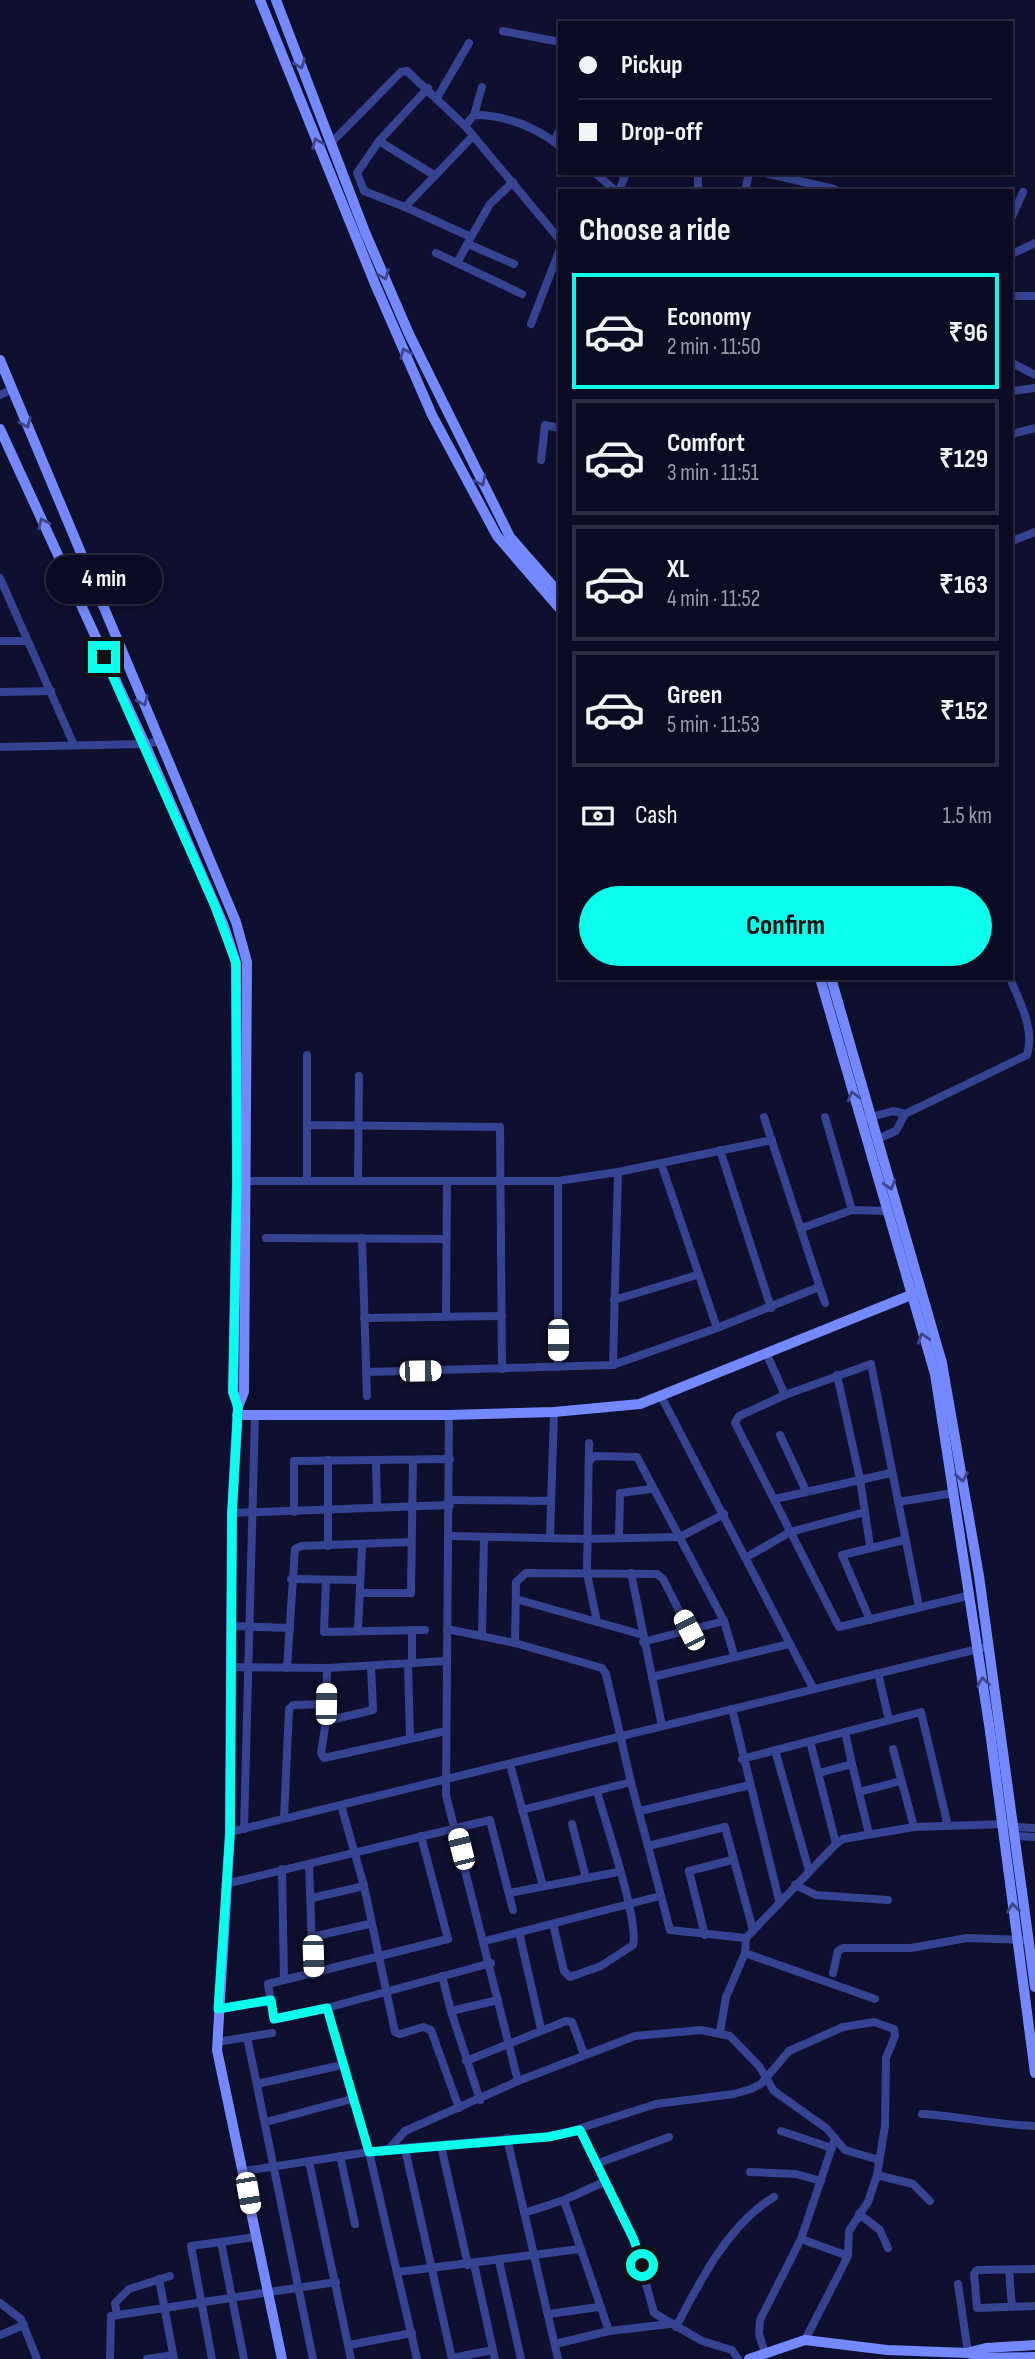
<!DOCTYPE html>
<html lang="en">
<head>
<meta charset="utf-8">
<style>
  :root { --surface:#0b0b23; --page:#14142b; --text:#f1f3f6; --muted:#9a9ba6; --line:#2b2b41; --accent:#09ffec }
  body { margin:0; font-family:"Sofia Sans Condensed",sans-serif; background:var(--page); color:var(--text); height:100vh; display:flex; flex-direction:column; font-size:26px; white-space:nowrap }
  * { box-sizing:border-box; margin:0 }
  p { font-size:23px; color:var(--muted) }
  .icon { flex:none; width:38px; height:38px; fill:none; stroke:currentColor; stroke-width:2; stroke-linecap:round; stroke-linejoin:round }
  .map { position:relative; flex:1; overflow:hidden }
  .sheet { position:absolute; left:558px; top:189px; width:455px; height:791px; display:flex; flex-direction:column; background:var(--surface); border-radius:0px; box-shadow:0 4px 10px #0003,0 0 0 2px var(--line) }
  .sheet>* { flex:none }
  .top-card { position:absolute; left:558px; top:21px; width:455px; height:154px; border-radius:0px; box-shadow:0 4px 10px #0003,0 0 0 2px var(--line); display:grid; align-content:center; height:154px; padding:0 21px; background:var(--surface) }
  .end { position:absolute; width:32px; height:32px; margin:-16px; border:9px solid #09ffec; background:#111; box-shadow:0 0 0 4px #111 }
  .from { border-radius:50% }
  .bubble { position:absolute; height:49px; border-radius:24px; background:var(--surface); box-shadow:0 4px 10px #0003,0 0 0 2px var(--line); font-size:23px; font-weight:700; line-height:49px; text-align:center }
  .car { position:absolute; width:21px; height:42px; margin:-21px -10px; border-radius:9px; box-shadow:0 0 5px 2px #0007; background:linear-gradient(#fff 24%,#345 0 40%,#fff 0 76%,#345 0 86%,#fff 0) }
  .top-card b { display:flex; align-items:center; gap:24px; height:66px; font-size:26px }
  .top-card b+b { border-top:2px solid var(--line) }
  .top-card i { width:18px; height:18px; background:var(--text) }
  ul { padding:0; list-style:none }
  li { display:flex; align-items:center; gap:21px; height:116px; margin:0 14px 10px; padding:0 7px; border:4px solid var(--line); border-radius:0px }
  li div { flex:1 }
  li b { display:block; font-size:26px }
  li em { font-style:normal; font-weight:700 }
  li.on { border-color:var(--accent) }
  li>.icon { width:63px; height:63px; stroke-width:1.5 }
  h2 { padding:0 21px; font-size:32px; line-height:84px }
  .pay { display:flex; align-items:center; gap:18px; height:77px; padding:0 21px; font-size:26px }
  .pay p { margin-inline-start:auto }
  .action { display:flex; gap:14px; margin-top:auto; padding:14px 21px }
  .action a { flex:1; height:80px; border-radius:42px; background:var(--accent); color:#111; font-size:28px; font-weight:700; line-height:80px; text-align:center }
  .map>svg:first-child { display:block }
</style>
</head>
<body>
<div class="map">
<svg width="1035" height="2359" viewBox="0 0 1035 2359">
  <rect width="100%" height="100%" fill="#0f0f2f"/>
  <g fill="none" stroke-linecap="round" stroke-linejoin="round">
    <g stroke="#364392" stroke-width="8">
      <path d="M503 31 560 42"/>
      <path d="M437 98 469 43"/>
      <path d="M474 115C506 115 534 126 560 146"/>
      <path d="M465 126 474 115 482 87"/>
      <path d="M472 137 405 207 471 237 490 204 513 182"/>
      <path d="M379 141 434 175"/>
      <path d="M554 141 560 130"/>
      <path d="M331 143 401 72 407 71 465 126 560 240"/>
      <path d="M595 173 616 191"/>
      <path d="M765 173 834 189"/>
      <path d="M619 191 626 173"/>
      <path d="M698 191V173"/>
      <path d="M745 191 749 173"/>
      <path d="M405 207 364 191 357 173 379 141 428 88"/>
      <path d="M1012 217 1023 192"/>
      <path d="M468 244 514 264"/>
      <path d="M436 253 522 294"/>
      <path d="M1012 254 1035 243"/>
      <path d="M457 263 469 241"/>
      <path d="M1012 296H1035"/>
      <path d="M531 324 560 249"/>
      <path d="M1012 363 1035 375"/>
      <path d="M1012 391 1035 388"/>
      <path d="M0 395 12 389"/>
      <path d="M1012 434 1035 428"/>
      <path d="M541 460 545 425 560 428"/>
      <path d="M1012 541 1035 532"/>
      <path d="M0 578 74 745"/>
      <path d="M0 641H26"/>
      <path d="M0 692 51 691"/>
      <path d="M0 747 145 744 160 741"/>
      <path d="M307 1055V1180"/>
      <path d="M764 1117 825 1303"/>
      <path d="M825 1117 852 1210"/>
      <path d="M868 1118 893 1111 905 1114"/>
      <path d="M307 1125 500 1127 502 1369"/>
      <path d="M875 1140 896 1131 905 1114 1027 1055C1035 1029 1020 1003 1010 978"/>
      <path d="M720 1150 771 1308"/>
      <path d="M661 1163 717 1328"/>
      <path d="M247 1181H558L618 1172 772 1140"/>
      <path d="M358 1181 359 1076"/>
      <path d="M802 1228 852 1210 886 1211"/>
      <path d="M266 1238 446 1239"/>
      <path d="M362 1238 367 1396"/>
      <path d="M614 1300 697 1275"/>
      <path d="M446 1316 447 1182"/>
      <path d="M364 1318 502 1316"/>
      <path d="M767 1355 785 1395"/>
      <path d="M613 1365 618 1172"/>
      <path d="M558 1367V1181"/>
      <path d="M366 1372 613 1365 717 1328 819 1287"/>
      <path d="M837 1375 860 1479 870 1546"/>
      <path d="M662 1398 813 1688"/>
      <path d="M449 1415 446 1795 518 2081"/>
      <path d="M780 1435 806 1491"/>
      <path d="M589 1443 587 1573 597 1622"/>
      <path d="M328 1460V1546"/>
      <path d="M376 1460 377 1507"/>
      <path d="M589 1461 595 1456 637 1457 724 1621 734 1655"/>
      <path d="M775 1499 891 1473"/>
      <path d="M450 1500 551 1501"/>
      <path d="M898 1502 954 1493"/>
      <path d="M294 1512V1461L450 1459"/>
      <path d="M232 1513 450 1505"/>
      <path d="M450 1536 585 1539 680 1537 724 1514"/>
      <path d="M550 1538 554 1412"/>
      <path d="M619 1538 620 1493 652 1489"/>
      <path d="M747 1557 790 1532 865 1512"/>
      <path d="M631 1573 662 1726"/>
      <path d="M291 1579 360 1580"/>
      <path d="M326 1580 324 1632 425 1630"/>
      <path d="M360 1593H411L413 1460"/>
      <path d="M516 1599 643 1635"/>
      <path d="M919 1607 871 1364 785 1395 739 1416 735 1423 839 1627 967 1596"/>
      <path d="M870 1620 842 1555 904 1540"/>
      <path d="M232 1626 290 1628"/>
      <path d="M447 1629 515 1643 602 1668 606 1674 631 1782 670 1930 746 1938"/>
      <path d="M412 1630V1663"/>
      <path d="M358 1631 362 1545"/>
      <path d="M482 1636 484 1537"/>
      <path d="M643 1642 724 1621"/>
      <path d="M515 1643 516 1582 526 1573 657 1574 663 1579 689 1630"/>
      <path d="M408 1664 410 1737"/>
      <path d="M231 1667 327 1668 447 1661"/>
      <path d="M287 1668 295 1549 301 1546 411 1542"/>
      <path d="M327 1668 326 1721 321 1753 324 1758 446 1731"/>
      <path d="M878 1673 889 1720"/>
      <path d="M652 1677 789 1644"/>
      <path d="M732 1709 779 1900"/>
      <path d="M326 1721 373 1710 371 1666"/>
      <path d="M845 1732 852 1764"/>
      <path d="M810 1741 836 1844"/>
      <path d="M893 1749 914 1827"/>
      <path d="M775 1750 809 1871"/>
      <path d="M742 1759 921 1712 948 1826"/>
      <path d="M510 1764 543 1886"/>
      <path d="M819 1773 852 1764 869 1834"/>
      <path d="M859 1792 901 1781"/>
      <path d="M341 1805 364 1886 395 2032 400 2034 423 2027 431 2030 459 2108"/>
      <path d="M522 1810 631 1782"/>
      <path d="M640 1811 750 1785"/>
      <path d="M284 1818 289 1709 293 1705 326 1704"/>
      <path d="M572 1824 586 1878"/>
      <path d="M1014 1827 1035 1828"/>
      <path d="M244 1829 255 1415"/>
      <path d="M230 1832 982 1648"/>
      <path d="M421 1836 448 1939 268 1984 274 2019 327 2008 491 1963"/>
      <path d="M1015 1836 1035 1837"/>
      <path d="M648 1846 725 1827 753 1930"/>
      <path d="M309 1864 313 1975"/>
      <path d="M282 1869 284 1980"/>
      <path d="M225 1884 490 1820 513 1910"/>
      <path d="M795 1885 816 1895 888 1900"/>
      <path d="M509 1893 618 1872"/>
      <path d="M312 1898 364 1886"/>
      <path d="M553 1924 564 1971 570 1977 601 1966 633 1945C639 1918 605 1823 597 1791"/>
      <path d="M519 1932 541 2029"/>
      <path d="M705 1935 689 1871 732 1860"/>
      <path d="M312 1937 369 1924"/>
      <path d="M485 1941 660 1896"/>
      <path d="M745 1953 875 1999"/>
      <path d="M833 1973 838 1951 843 1948H911L967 1938 1023 1940"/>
      <path d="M442 1976 451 2011"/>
      <path d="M327 2008 369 2152 417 2359"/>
      <path d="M218 2009 271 2001"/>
      <path d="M720 2032 726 1997 745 1953 746 1938 836 1844 843 1839 914 1827 1005 1824"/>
      <path d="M247 2037 313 2359"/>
      <path d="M217 2042 272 2033"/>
      <path d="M466 2061 566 2021 572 2022 584 2054"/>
      <path d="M257 2084 342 2065"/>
      <path d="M480 2100 451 2011 498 2000"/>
      <path d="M922 2114C961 2116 996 2125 1035 2126"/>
      <path d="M266 2122 352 2099"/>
      <path d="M580 2130 634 2240 654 2313 702 2341 732 2350 738 2359"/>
      <path d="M781 2131 832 2148"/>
      <path d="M507 2138 558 2359"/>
      <path d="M441 2146 468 2265"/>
      <path d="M389 2149 405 2131 518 2081 635 2036 701 2030 730 2036 759 2066 774 2091 826 2128 845 2150 879 2160"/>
      <path d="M405 2149 452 2359"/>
      <path d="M340 2156 355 2224"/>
      <path d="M309 2161 351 2359"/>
      <path d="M596 2164 669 2137"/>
      <path d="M244 2171 389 2149 559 2135 656 2104 734 2094 751 2089 761 2084 789 2051 843 2027 874 2022 894 2029 895 2036 886 2058 885 2126 877 2175 868 2202 849 2231 848 2256 805 2340"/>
      <path d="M750 2172 796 2174 821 2181"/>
      <path d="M877 2175 913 2184 930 2201"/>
      <path d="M564 2200 609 2331 670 2324"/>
      <path d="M524 2213 564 2200 604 2182"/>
      <path d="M859 2214 880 2230 888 2248"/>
      <path d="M801 2239 848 2256"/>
      <path d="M221 2242 244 2359"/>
      <path d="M499 2261 521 2359"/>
      <path d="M474 2264 495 2359"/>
      <path d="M1035 2269 977 2270 974 2274 977 2308 1035 2306"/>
      <path d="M1009 2270 1012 2307"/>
      <path d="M398 2272 580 2249"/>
      <path d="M159 2279 174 2359"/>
      <path d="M958 2284 968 2353"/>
      <path d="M0 2303 21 2319 37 2359"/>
      <path d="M548 2314 599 2307"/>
      <path d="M117 2315 115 2303 129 2289 170 2276"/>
      <path d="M676 2327C700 2281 728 2225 774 2197"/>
      <path d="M0 2335 24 2325"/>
      <path d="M555 2344 609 2331"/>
      <path d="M349 2345 412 2333"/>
      <path d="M765 2353 759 2334 760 2320 801 2239 835 2138"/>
      <path d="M452 2358 493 2350"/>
      <path d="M110 2359 111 2316 336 2282"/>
      <path d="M147 2359 173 2355"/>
      <path d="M212 2359 191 2246 256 2237"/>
    </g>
    <g stroke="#7489ff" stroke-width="10">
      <path d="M260 0 375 284 432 415 497 536 560 609"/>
      <path d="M276 0 365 232 409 334 510 537 560 594"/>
      <path d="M0 360 236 922 247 962 244 1392 238 1407 232 1513 230 1832 217 2050 282 2359"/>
      <path d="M0 429 145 744 224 926 236 963 237 1180 233 1392 238 1407"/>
      <path d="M820 978 935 1374 990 1731 1035 2073"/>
      <path d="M831 978 942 1363 979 1576 1035 1987"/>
      <path d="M237 1415H449L554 1412 640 1404 916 1293"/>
      <path d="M970 2352 986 2348 1035 2345"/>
      <path d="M749 2359 805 2340 887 2350 968 2353 986 2358 1035 2357"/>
    </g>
  </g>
  <defs><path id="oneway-chevron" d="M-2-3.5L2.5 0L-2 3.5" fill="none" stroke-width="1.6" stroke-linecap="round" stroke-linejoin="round" transform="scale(1.75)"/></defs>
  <g stroke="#3c468d">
    <use href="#oneway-chevron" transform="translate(300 64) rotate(69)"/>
    <use href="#oneway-chevron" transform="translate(317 143) rotate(-112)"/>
    <use href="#oneway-chevron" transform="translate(384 275) rotate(67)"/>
    <use href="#oneway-chevron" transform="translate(405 353) rotate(-113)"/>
    <use href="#oneway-chevron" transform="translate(26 423) rotate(67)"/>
    <use href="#oneway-chevron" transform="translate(481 481) rotate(64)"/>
    <use href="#oneway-chevron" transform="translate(43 523) rotate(-115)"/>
    <use href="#oneway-chevron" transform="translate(143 701) rotate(67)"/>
    <use href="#oneway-chevron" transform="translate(853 1096) rotate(-105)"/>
    <use href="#oneway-chevron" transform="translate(890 1185) rotate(74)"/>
    <use href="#oneway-chevron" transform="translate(923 1338) rotate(-108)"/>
    <use href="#oneway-chevron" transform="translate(962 1477) rotate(80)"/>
    <use href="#oneway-chevron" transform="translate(983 1682) rotate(-99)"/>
    <use href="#oneway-chevron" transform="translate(1013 1908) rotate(-97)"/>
  </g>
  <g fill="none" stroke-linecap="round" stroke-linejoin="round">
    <path stroke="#09ffec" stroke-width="9" d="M104 657 214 904 236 963 237 1180 233 1392 238 1407 232 1513 230 1832 218 2009 271 2000 274 2019 327 2008 369 2152 548 2137 580 2130 634 2240 642 2265"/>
  </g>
</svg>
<i class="end from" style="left:642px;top:2265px"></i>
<i class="end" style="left:104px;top:657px"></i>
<div class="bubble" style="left:46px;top:555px;width:116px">4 min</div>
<i class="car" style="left:558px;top:1340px;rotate:180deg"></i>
<i class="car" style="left:420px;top:1371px;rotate:89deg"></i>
<i class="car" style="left:689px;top:1630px;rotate:333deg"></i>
<i class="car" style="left:326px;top:1704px;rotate:1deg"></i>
<i class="car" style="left:461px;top:1849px;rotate:346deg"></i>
<i class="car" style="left:313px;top:1956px;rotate:178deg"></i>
<i class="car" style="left:248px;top:2193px;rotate:170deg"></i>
<div class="top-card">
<b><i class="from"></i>Pickup</b>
<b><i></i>Drop-off</b>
</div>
<section class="sheet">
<h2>Choose a ride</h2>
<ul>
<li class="on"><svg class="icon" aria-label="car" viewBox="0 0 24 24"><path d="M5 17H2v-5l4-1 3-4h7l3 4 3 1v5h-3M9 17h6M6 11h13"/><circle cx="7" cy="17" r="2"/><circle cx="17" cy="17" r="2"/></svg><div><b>Economy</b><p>2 min · 11:50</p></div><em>₹96</em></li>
<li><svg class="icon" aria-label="car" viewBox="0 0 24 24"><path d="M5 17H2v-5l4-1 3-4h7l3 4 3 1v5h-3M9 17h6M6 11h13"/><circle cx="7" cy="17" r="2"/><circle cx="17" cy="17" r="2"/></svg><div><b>Comfort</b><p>3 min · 11:51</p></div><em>₹129</em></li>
<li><svg class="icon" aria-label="car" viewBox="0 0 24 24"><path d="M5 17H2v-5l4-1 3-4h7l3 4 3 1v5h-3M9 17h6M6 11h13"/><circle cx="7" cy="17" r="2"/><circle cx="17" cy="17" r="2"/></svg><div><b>XL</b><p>4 min · 11:52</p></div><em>₹163</em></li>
<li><svg class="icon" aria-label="car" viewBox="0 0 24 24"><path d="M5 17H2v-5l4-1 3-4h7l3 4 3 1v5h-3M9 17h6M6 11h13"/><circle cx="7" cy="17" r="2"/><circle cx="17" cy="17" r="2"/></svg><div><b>Green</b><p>5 min · 11:53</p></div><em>₹152</em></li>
</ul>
<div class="pay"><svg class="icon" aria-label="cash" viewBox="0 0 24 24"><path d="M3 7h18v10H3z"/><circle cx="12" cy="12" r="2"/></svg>Cash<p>1.5 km</p></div>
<div class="action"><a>Confirm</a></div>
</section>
</div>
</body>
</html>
